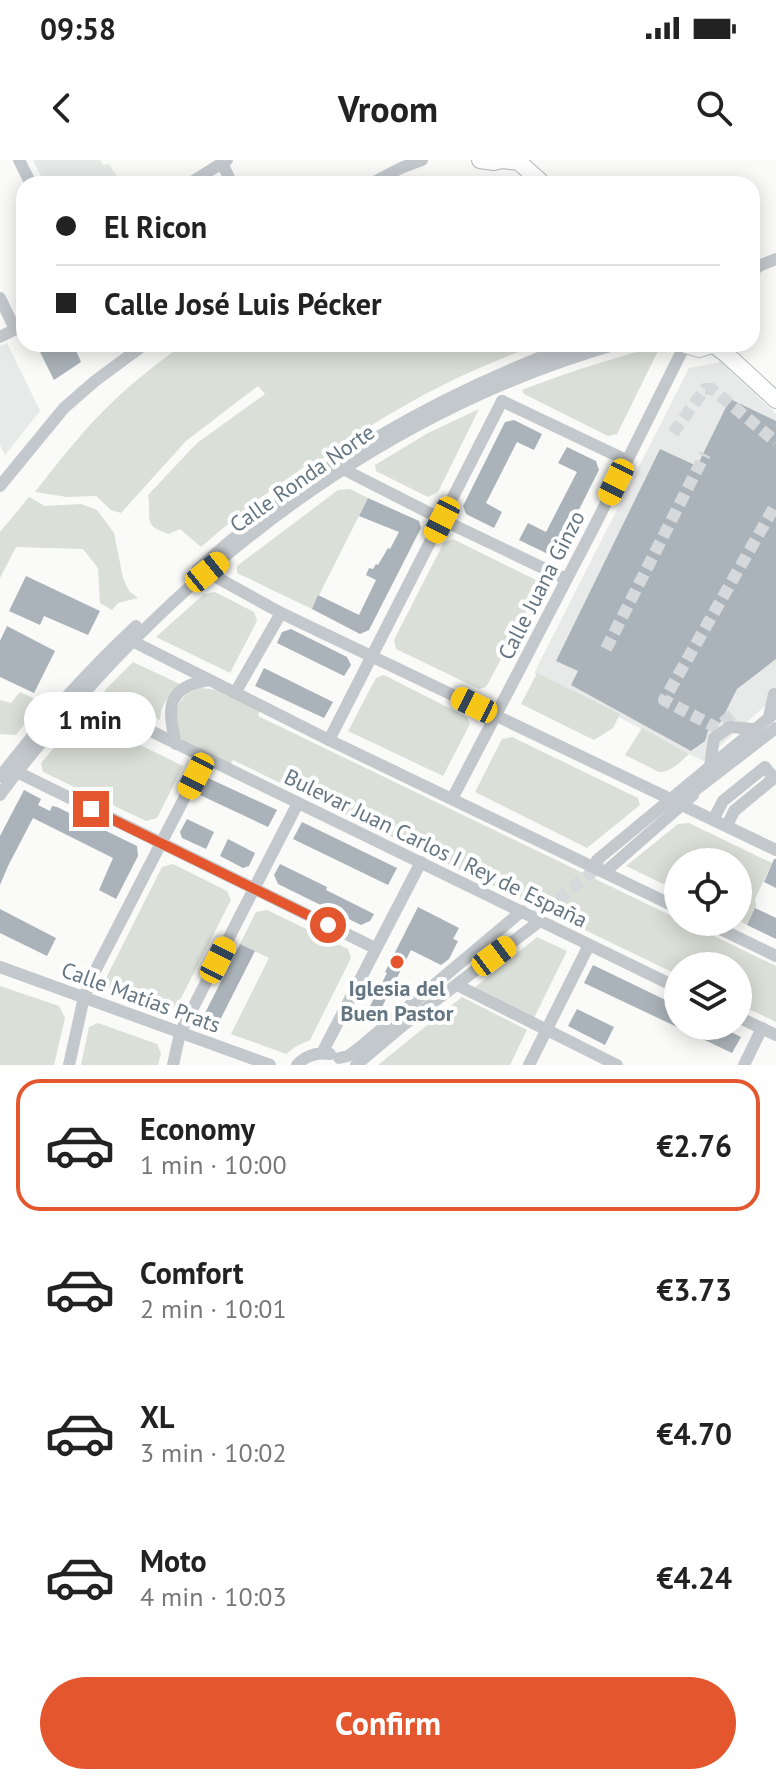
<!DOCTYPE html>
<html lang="en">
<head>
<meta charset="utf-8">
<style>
  :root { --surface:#fff; --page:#f2f2f2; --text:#222; --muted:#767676; --line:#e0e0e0; --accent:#e4572e }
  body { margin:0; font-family:"PT Sans",sans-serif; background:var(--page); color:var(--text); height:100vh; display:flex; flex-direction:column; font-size:30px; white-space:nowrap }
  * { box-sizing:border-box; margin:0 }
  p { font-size:26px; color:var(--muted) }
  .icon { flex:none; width:44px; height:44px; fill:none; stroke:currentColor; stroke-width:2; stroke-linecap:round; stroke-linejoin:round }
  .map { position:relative; height:905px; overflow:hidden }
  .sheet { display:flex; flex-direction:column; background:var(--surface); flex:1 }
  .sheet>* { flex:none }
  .top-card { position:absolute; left:16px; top:16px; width:744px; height:176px; border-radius:24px; box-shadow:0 4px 20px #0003; display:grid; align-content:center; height:176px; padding:0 40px; background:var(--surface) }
  .fabs { position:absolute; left:664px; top:688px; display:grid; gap:16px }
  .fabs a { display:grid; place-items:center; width:88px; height:88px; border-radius:50%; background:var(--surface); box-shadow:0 4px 20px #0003; font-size:40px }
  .end { position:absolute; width:36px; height:36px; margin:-18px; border:10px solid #e4572e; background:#fff; box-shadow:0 0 0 4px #fff }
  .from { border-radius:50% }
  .bubble { position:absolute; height:56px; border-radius:28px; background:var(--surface); box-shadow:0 4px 20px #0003; font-size:26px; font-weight:800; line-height:56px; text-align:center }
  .car { position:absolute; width:24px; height:48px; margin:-24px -12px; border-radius:10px; box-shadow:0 0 6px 2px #0007; background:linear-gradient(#f5c518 24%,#345 0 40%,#f5c518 0 76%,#345 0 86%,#f5c518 0) }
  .top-card b { display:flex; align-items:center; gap:28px; height:76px; font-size:30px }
  .top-card b+b { border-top:2px solid var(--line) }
  .top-card i { width:20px; height:20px; background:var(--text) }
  ul { padding:14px 0 0; list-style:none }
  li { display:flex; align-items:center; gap:24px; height:132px; margin:0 16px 12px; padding:0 24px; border:4px solid transparent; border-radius:24px }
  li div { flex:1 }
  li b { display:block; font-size:30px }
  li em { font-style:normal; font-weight:800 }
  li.selected { border-color:var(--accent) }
  li>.icon { width:72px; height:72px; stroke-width:1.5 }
  .primary-button { display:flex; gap:16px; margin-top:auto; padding:16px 40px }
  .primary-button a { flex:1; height:92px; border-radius:48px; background:var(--accent); color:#fff; font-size:32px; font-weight:800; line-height:92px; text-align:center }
  .status { display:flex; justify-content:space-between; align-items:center; height:56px; padding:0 40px; background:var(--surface); direction:ltr }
  .status svg { height:22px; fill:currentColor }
  header { display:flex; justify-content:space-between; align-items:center; height:104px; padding:0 40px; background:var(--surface); font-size:36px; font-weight:800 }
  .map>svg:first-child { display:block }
</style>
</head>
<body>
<div class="status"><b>09:58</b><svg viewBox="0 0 49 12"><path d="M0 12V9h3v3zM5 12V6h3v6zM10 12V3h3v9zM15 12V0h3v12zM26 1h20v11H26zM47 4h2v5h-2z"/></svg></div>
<header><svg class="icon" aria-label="back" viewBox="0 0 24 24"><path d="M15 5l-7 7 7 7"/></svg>Vroom<svg class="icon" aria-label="search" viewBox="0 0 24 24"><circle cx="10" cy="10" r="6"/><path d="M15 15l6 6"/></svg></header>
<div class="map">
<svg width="776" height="905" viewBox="0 0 776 905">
  <rect width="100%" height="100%" fill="#fafaf8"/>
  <g fill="#e8e9e9">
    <path d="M33 0H100L103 5 109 4 122 24H45Z"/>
    <path d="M7 183 40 251 5 295 0 285V186Z"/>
    <path d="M721 202 776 254V536L703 601 534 513 689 208Z"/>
  </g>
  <g fill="#dadfd7">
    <path d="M184 184H541C461 211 382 254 315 304L312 301 248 347 201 387 180 369 169 374C141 366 152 357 148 335L197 283 265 234 258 226 186 281 121 353 111 350 96 336 67 337 35 332C50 313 65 293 82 274 111 240 147 210 184 184Z"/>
    <path d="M655 187 658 191 617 274 608 276 524 234 522 230C566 213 609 199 655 187Z"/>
    <path d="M479 249 438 332 428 337 376 311 375 305 428 273Z"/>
    <path d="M350 329 368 338 312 449 237 413V406L338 330Z"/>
    <path d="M29 337 45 346 81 344 97 350 114 373 123 418 129 431 138 438 118 443 112 450 100 443 98 408 83 389 16 387 0 418V372Z"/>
    <path d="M453 379 536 420 539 428 486 527 479 529 396 489 394 480 444 382Z"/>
    <path d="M215 432 254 452 257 461 230 513 156 477 204 434Z"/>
    <path d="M133 502 182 525C169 534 161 544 160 560L104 531Z"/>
    <path d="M537 513 620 554 613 568 594 580 521 544Z"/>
    <path d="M384 515 467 557 470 564 443 616 348 571 376 518Z"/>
    <path d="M201 528 217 530 260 550 258 556 678 759V762H685L776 806V862L738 844V806H678V815L233 600 230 605C216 597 199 591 185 582 171 572 173 548 184 537 189 532 195 530 201 528Z"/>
    <path d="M20 532 37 540 31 556 16 575 0 574V540L11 543Z"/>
    <path d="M81 556 183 606 157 658 146 661 43 612 41 603Z"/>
    <path d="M642 568 689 594C680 602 672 612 659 612L625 595Z"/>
    <path d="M512 577 638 638 640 645 587 688 475 632 502 579Z"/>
    <path d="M689 663 772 703 755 739 756 746 747 765 738 760V702H678V731L626 706 678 664Z"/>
    <path d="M173 704 227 731 231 740 177 846 169 849 108 828 105 820 162 707Z"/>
    <path d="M267 750 348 789 351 798 310 880 295 887 286 894 231 874 269 798 240 784 256 752Z"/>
    <path d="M537 777 567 791 534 858 474 828Z"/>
    <path d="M0 826 59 846 65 858 54 905H0Z"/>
    <path d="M462 837 527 870 510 905H378Z"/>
    <path d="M98 863 157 884 161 893 158 905H81L89 867Z"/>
  </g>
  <g fill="#aab3b9">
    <path d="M36 184H73L81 202 54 220Z"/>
    <path d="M730 239 776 261V499L737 529 720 563 708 571 705 581 691 591 571 525 578 511 556 501 660 289 697 306Z"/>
    <path d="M514 260 542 274 534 290 517 282 486 343 502 352 494 368 466 354 463 346 505 262Z"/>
    <path d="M567 287 596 301 599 310 558 391 548 394 519 380 528 363 546 372 577 312 558 303Z"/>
    <path d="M368 338 419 361 421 368 369 470 360 474 312 449 318 435 359 455 376 420 366 415 369 408 373 409 376 404 378 405 388 388 390 389 399 372 359 356Z"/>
    <path d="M26 416 100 451 88 475 44 456 40 465 9 451Z"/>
    <path d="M7 466 55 491 34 533 0 517V481Z"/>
    <path d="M291 469 347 497 351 505 344 516 277 483 282 472Z"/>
    <path d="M264 508 333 542 324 558 255 526Z"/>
    <path d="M208 618 277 650 268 667 200 635Z"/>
    <path d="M24 630 41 639 38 645 50 651 52 646 57 647 137 686 138 696 116 739 99 730 113 698 33 658 8 706 0 725V676Z"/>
    <path d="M187 659 214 672 206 689 182 678 180 672Z"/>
    <path d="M302 662 397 708 388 725 293 679Z"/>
    <path d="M228 679 255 693 249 706 243 708 220 696Z"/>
    <path d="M774 699H776V728L764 722Z"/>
    <path d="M280 704 327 727 326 730 374 754 370 761 361 765 278 724 274 715Z"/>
    <path d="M418 747 459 768 453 779 458 781 449 799 441 805 411 790 380 851 370 846 387 813 385 812Z"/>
    <path d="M755 748 776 758V779L747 765Z"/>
    <path d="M0 749 56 778 47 796 0 773Z"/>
    <path d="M240 784 255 791 218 864 203 857Z"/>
    <path d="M593 805 678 846V866H719L741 877 732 893 584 823Z"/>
    <path d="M577 849 614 867 605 885 568 866Z"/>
  </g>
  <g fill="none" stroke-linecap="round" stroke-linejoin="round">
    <g stroke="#d5d9db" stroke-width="12" stroke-dasharray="12 6" stroke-linecap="butt">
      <path d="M673 273 705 229H712L776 282"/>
      <path d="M606 489 705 294"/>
      <path d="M732 555 717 568 664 540 776 344"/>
      <path d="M529 762 604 703"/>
    </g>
    <g stroke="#b5babe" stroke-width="18">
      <g id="major">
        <path d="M480 0 494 2 502 0"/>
        <path d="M502 0 519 2 543 24"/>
        <path d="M683 184 699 189 715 184"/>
        <path d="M714 185 727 195 776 240"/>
      </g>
    </g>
    <g stroke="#c3c8cc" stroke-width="12">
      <path d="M19 0 31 24"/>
      <path d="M222 3 232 24"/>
      <path d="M195 20 227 0"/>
      <path d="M370 24 401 8 422 0"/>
      <path d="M752 111 761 105 776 99"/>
      <path d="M0 138 15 169"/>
      <path d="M0 177 24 165"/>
      <path d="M502 241 626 300"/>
      <path d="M343 309 451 364 566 419"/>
      <path d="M0 326 64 248 95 221 145 184"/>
      <path d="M197 410C307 310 437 234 576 184"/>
      <path d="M207 412 281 453 666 637"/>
      <path d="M128 479 329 580 678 748"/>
      <path d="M235 533 281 453"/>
      <path d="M81 537 678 828"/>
      <path d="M769 557 774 534"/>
      <path d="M329 580 502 241"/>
      <path d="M176 584C167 548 166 527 209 520"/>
      <path d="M710 606 714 578 730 567 754 569"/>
      <path d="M17 612 375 788"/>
      <path d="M0 617C41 563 87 512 136 466"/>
      <path d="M0 635C28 596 61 559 93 523 235 367 413 242 617 184"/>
      <path d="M685 638 776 568"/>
      <path d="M452 639 595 365 685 185"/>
      <path d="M682 645 776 690"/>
      <path d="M713 660 723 641 765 607 774 618 734 651 727 666"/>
      <path d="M597 700 776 552"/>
      <path d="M605 712 693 635"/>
      <path d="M706 762 776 796"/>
      <path d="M0 807 270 905"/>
      <path d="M457 825 617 905"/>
      <path d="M738 857 776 875"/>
      <path d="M322 893 421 702"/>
      <path d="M339 898 348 896 359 888 522 751"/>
      <path d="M69 905 84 837 93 815 205 598"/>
      <path d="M173 905 180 873 298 643"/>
      <path d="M297 905C306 895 317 892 330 894"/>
      <path d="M356 905 406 863 540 761"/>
      <path d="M529 905 589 785"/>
      <path d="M744 905 762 868"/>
    </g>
    <use href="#major" stroke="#fff" stroke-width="16"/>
  </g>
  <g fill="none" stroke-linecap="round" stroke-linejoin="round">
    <path stroke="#e4572e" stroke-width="10" d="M91 649 328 765"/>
  </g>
  <circle fill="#e4572e" stroke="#fff" stroke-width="3" cx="397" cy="802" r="8"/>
  <g text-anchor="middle" stroke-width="8" stroke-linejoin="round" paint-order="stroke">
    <g font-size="22" fill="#657683" stroke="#fff">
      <text transform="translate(302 318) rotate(-35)" y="8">Calle Ronda Norte</text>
      <text transform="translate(541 425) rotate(-63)" y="8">Calle Juana Ginzo</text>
      <text transform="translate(436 688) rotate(26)" y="8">Bulevar Juan Carlos I Rey de España</text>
      <text transform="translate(141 837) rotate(20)" y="8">Calle Matías Prats</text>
    </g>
    <g font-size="22" font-weight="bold" fill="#657683" stroke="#fff">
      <text x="397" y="836">Iglesia del<tspan x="397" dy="25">Buen Pastor</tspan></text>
    </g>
  </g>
</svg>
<div class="fabs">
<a><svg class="icon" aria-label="locate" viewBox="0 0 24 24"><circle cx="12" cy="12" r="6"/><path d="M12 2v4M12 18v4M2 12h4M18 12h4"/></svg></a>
<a><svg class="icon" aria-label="layers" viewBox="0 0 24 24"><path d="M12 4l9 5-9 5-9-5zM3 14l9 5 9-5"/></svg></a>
</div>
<i class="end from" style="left:328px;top:765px"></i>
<i class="end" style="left:91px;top:649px"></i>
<div class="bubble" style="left:24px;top:532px;width:132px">1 min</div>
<i class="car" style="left:616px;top:322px;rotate:206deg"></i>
<i class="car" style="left:442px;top:360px;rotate:207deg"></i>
<i class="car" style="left:207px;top:412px;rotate:51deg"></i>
<i class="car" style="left:474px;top:545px;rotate:296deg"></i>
<i class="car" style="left:196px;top:616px;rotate:207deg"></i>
<i class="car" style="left:494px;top:796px;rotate:53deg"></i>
<i class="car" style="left:218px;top:800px;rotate:27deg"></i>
<div class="top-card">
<b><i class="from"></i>El Ricon</b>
<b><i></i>Calle José Luis Pécker</b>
</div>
</div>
<section class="sheet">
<ul>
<li class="selected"><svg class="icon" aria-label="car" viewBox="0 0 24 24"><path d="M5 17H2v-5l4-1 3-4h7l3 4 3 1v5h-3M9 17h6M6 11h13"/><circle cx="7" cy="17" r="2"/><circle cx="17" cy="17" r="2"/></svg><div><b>Economy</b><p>1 min · 10:00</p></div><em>€2.76</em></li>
<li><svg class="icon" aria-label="car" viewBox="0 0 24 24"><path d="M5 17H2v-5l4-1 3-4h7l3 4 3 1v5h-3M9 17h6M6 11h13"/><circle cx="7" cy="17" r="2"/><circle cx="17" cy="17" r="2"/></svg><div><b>Comfort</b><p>2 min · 10:01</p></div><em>€3.73</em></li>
<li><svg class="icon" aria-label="car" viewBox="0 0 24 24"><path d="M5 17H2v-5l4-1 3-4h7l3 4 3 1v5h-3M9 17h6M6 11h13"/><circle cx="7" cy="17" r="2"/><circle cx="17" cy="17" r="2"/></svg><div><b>XL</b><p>3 min · 10:02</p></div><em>€4.70</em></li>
<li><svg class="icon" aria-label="car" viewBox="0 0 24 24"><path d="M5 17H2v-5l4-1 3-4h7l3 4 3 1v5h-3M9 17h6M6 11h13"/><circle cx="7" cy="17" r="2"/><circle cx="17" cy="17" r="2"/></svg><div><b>Moto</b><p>4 min · 10:03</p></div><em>€4.24</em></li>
</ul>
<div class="primary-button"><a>Confirm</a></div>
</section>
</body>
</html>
